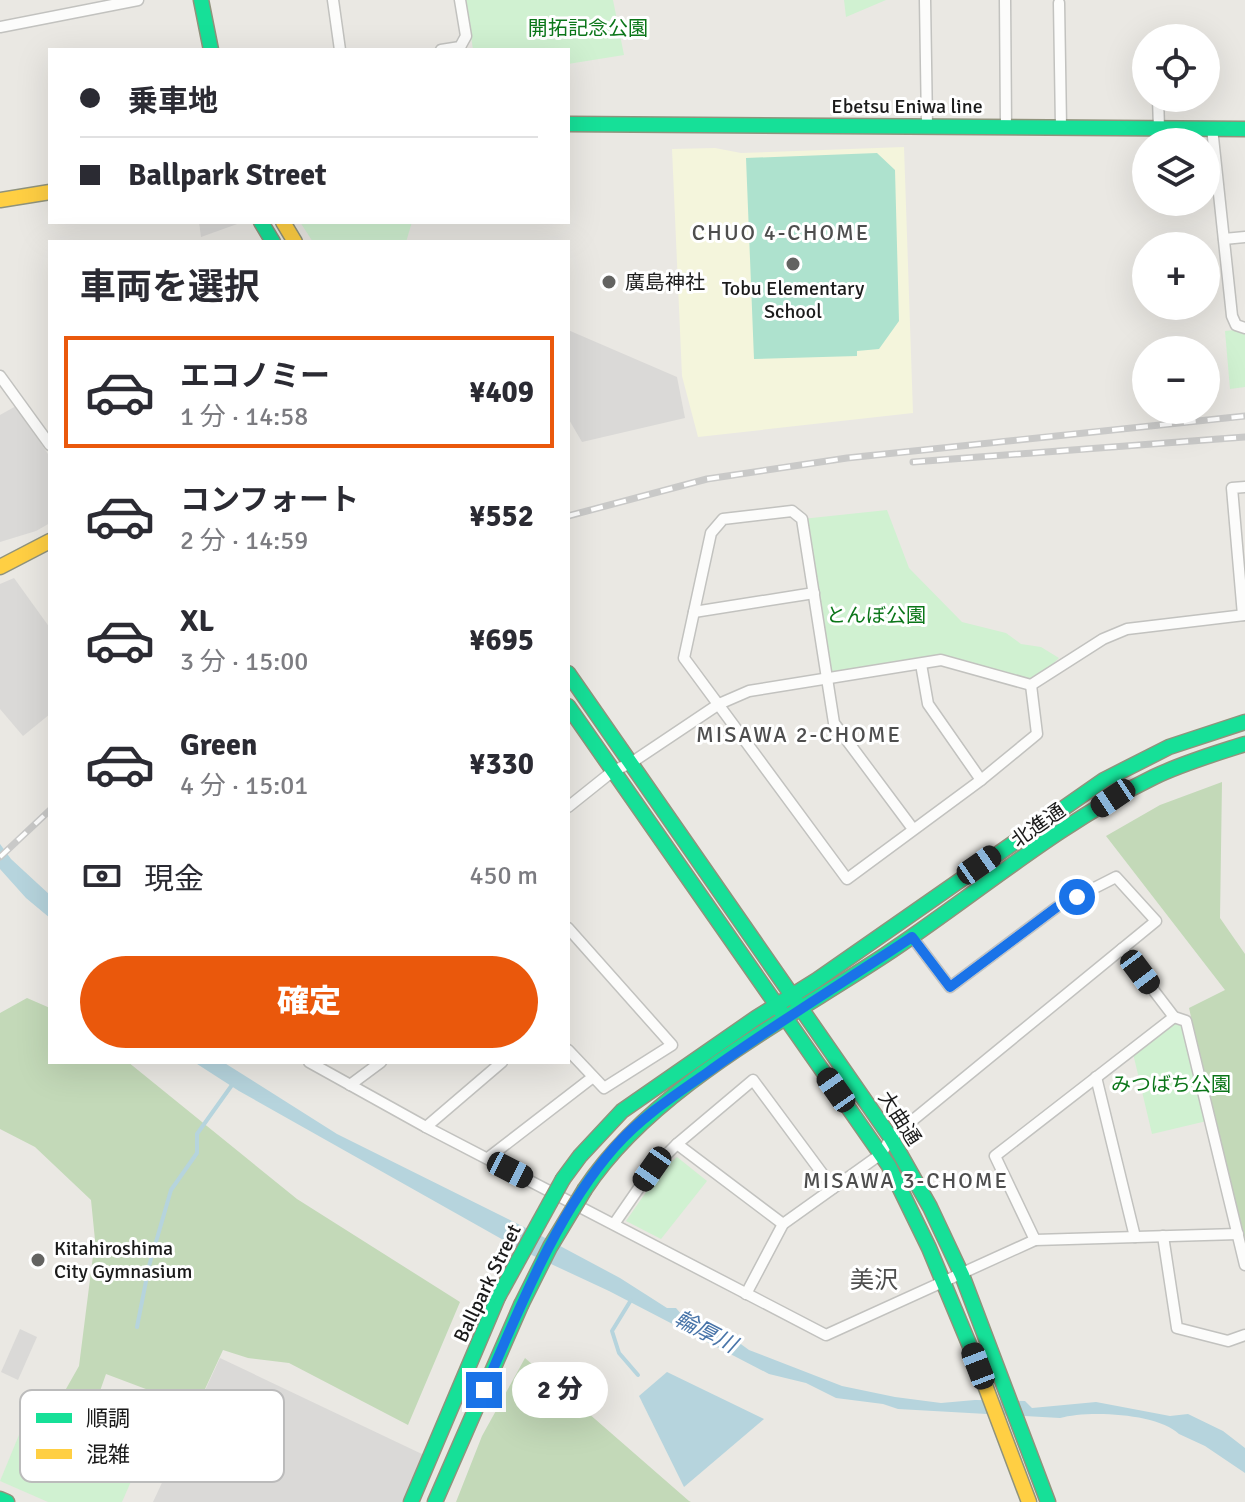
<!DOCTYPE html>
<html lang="ja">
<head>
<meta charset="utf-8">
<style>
  :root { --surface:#fff; --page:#f2f2f3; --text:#2b2b33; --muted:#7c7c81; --line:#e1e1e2; --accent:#ea580c }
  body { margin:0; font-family:Signika,"Noto Sans JP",sans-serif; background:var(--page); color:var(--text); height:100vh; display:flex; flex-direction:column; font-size:30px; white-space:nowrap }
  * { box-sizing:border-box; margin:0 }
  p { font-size:26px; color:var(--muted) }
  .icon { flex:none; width:44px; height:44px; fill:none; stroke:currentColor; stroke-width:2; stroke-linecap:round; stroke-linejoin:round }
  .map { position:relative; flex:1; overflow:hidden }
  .panel { position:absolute; left:48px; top:240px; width:522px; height:824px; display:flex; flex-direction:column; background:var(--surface); border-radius:0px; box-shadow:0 8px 32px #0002 }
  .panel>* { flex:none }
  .guide { position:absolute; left:48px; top:48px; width:522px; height:176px; border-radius:0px; box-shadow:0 8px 32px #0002; display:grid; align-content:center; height:176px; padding:0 32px; background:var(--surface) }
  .fabs { position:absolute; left:1132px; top:24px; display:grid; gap:16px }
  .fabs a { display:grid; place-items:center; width:88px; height:88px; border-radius:50%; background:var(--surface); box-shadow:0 8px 32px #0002; font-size:40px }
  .end { position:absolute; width:36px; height:36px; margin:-18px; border:10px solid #1a73e8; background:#fff; box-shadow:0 0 0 4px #fff }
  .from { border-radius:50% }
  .bubble { position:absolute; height:56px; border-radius:28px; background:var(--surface); box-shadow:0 8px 32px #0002; font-size:26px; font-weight:800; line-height:56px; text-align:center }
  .car { position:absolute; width:24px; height:48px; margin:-24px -12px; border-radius:10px; box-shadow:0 0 6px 2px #0007; background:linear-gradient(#222 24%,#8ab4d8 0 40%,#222 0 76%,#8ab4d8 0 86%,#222 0) }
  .guide b { display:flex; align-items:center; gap:28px; height:76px; font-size:30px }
  .guide b+b { border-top:2px solid var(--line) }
  .guide i { width:20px; height:20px; background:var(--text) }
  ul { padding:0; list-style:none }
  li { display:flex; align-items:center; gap:24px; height:112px; margin:0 16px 12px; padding:0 16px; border:4px solid transparent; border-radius:0px }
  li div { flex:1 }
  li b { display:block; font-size:30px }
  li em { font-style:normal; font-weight:800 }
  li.selected { border-color:var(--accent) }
  li>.icon { width:72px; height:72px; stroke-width:1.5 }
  h2 { padding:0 32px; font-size:36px; line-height:96px }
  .pay { display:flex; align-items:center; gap:20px; height:88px; padding:0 32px; font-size:30px }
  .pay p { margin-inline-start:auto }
  .action { display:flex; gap:16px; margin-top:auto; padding:16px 32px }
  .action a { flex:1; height:92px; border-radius:48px; background:var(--accent); color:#fff; font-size:32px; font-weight:800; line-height:92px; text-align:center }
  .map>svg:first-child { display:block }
</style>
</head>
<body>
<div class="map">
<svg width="1245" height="1502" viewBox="0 0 1245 1502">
  <rect width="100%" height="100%" fill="#eae8e3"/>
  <path fill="#f4f5dc" d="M904 147 913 413 698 437 682 376 672 149 715 148 741 153Z"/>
  <g fill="#c3d9b8">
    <path d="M1222 782 1220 918 1245 954V1256L1189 1008 1225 990 1106 836 1160 805Z"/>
    <path d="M27 998 50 1008V1062H128L297 1199 460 1302 408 1425 289 1363 248 1358 223 1350 187 1428 183 1403 106 1374 82 1442 45 1426 79 1366 95 1240 91 1200 35 1147 0 1129V1013Z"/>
    <path d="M525 1358 689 1501 691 1502H456L482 1436Z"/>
  </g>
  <g fill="#d0f1d1">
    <path d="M466 0H613L624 55 568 64V50H473Z"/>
    <path d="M844 0H886L846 17Z"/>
    <path d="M300 222H412L406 242H313Z"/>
    <path d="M1245 329V387L1230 389 1225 331Z"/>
    <path d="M887 510 909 568 962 622 1006 633 1021 644 1041 647 1059 658 1031 685 941 660 829 680 802 519Z"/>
    <path d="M1174 1017 1186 1021 1211 1120 1152 1134 1132 1049Z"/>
    <path d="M677 1157 707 1181 661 1239 626 1221 660 1172Z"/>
    <path d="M28 1413 140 1461 122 1502H48L0 1481Z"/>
  </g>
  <path fill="#aee2ce" d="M877 153 895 170 899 321 879 349 857 351V356L754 359 746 158Z"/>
  <g fill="#dad9d7">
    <path d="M199 222H239L240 223 201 237Z"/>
    <path d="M568 330 677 377 685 418 582 442 568 418Z"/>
    <path d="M16 406 50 457V523L36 531 0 542V415Z"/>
    <path d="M14 578 50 628V714L23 736 0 709V584Z"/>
    <path d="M20 1329 37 1337 18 1380 1 1372Z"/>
    <path d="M220 1358 424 1455 402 1502H153Z"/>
  </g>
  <g fill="#b6d4dd">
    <path d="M0 844 11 859 50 895V918L26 898 0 869Z"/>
    <path d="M194 1062H223L337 1134 532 1231 620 1278 667 1308H676L682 1315 718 1335 738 1342 749 1350 842 1386 895 1397 941 1403 975 1400 1025 1401 1032 1408 1096 1402 1170 1416 1188 1414 1223 1431 1245 1448V1473L1205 1446 1179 1434C1158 1413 1087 1410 1060 1418L898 1409 883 1404 836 1398 806 1383 769 1374 609 1291 521 1250 239 1091Z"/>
    <path d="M667 1372 764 1419 684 1487 639 1396Z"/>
  </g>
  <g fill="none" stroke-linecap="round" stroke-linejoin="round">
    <g stroke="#b6d4dd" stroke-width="4">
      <path d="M631 1300 612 1331 619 1353 638 1375"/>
      <path d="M137 1327 149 1266 171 1190 197 1153V1134L232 1085"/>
    </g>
    <g stroke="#c2c2bf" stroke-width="13">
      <g id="street">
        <path d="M333 0 340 50"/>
        <path d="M925 0 927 125"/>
        <path d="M1005 0 1006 127"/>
        <path d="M1059 3 1061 127"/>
        <path d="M0 27 138 0"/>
        <path d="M1156 37V38"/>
        <path d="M441 50 460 47 466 36 460 0"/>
        <path d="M1158 98 1159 128"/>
        <path d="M1212 128 1232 316 1236 325 1245 328"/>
        <path d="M1224 239 1245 237"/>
        <path d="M0 376 50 445"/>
        <path d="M694 612 814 593"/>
        <path d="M1243 615 1232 488 1245 487"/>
        <path d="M921 664 928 704 981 780"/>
        <path d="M568 807 613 771 631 763 719 704 749 691 941 660 1031 685 1103 639 1127 629 1245 615"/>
        <path d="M913 829 834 723 802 519 792 511 723 519 711 533 684 658 847 879 981 780 1037 734 1031 685"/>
        <path d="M568 928 672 1045 604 1088 568 1050"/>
        <path d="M1122 949 1174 1017 1186 1021 1245 1265"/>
        <path d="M1174 1017 995 1156 1035 1240 1238 1234"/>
        <path d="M309 1062 426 1127 826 1335 1035 1240"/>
        <path d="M1096 1077 1135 1237"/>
        <path d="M350 1085 381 1062"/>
        <path d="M426 1127 502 1062"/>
        <path d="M677 1144 783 1224"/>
        <path d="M488 1158 593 1077"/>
        <path d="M614 1224 652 1169 677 1144 753 1080 833 1188"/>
        <path d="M1163 1236 1177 1328 1228 1341 1245 1335"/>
        <path d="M746 1294 783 1224 881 1154 891 1138 1156 921 1116 877 1057 907 950 987 912 937"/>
      </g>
    </g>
    <g stroke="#90937c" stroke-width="17">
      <g id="fast">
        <path d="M201 0 211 50"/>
        <path d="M568 124 1245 129"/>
        <path d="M261 222 273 242"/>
        <path d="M568 673 891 1138 930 1207 962 1275 1048 1502"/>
        <path d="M568 706 889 1166 929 1248 974 1356"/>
        <path d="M563 1179 580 1156 622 1111 756 1018 817 980 1104 780 1169 747 1245 722"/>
        <path d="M585 1189C652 1088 785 1021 885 955 974 896 1057 824 1154 777 1183 763 1214 754 1245 744"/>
        <path d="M0 1499 7 1502"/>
        <path d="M411 1502 498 1297"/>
        <path d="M435 1502 521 1305"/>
      </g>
    </g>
    <g stroke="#90937c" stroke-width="17">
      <g id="slow">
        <path d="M0 200 50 192"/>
        <path d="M283 222 295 242"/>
        <path d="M0 567 50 541"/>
        <path d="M974 1356 1029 1502"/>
      </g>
    </g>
    <use href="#street" stroke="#fcfcfb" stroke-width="10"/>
    <use href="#fast" stroke="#16e098" stroke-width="14"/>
    <use href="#slow" stroke="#ffcf43" stroke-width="14"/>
    <g stroke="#c9c9c8" stroke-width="7">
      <g id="rail">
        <path d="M913 462 1245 437"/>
        <path d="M568 516 707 479 847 458 1245 416"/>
        <path d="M0 857 50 810"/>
      </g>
    </g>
    <use href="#rail" stroke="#fff" stroke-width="4" stroke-dasharray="12" stroke-linecap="butt"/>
    <g stroke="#90937c" stroke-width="17" stroke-linecap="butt">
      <g id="fast-bridge">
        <path d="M498 1297 563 1179"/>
        <path d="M521 1305 550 1247 585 1189"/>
      </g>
    </g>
    <use href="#fast-bridge" stroke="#16e098" stroke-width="14"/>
  </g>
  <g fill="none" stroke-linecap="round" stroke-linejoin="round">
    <path stroke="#1a73e8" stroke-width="10" d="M484 1390C519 1310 556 1214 614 1148 641 1117 675 1095 708 1072 775 1024 844 982 912 937L950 987 1057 907 1077 897"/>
  </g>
  <g fill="#636361" stroke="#fff" stroke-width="3">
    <circle cx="793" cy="264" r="8"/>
    <circle cx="609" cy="282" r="8"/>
    <circle cx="38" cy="1260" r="8"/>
  </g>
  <g text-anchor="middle" stroke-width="6" stroke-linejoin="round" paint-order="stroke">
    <g font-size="20" fill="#0b7619" stroke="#fff">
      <text x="588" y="35">開拓記念公園</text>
      <text x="876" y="622">とんぼ公園</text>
      <text x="1171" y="1091">みつばち公園</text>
    </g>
    <g font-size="20" fill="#1b1b1b" stroke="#fff">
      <text x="907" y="113">Ebetsu Eniwa line</text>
      <text transform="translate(1038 825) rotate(-35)" y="7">北進通</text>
      <text transform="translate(900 1118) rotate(57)" y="7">大曲通</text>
      <text transform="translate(487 1283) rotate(-64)" y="7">Ballpark Street</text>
    </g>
    <g font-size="20" fill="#1b1b1b" stroke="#fff" text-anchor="start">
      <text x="625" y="289">廣島神社</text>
      <text x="793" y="295" text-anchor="middle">Tobu Elementary<tspan x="793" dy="23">School</tspan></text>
      <text x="54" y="1255">Kitahiroshima<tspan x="54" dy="23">City Gymnasium</tspan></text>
    </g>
    <g font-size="22" letter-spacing="2" fill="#4e4e4e" stroke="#fff">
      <text x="781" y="240">CHUO 4-CHOME</text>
      <text x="799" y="742">MISAWA 2-CHOME</text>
      <text x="906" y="1188">MISAWA 3-CHOME</text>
    </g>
    <g font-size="22" font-style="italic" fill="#4975a9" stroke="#fff">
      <text transform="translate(706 1331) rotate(27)" y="8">輪厚川</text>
    </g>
    <g font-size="24" fill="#4e4e4e" stroke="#fff">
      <text x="874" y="1288">美沢</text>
    </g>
  </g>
  <rect x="20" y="1390" width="264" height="92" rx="12" fill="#fff" stroke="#bbb" stroke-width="2"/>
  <rect x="36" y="1413" width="36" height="10" fill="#16e098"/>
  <rect x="36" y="1449" width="36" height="10" fill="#ffcf43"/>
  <g font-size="22" fill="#1b1b1b">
    <text x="86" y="1426">順調</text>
    <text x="86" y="1462">混雑</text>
  </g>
</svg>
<div class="fabs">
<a><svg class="icon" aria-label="locate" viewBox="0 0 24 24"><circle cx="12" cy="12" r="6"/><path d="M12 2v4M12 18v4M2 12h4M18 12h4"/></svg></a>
<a><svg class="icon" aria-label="layers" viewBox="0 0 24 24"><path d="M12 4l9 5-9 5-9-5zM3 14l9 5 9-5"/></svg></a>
<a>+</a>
<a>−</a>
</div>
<i class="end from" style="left:1077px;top:897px"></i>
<i class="end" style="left:484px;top:1390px"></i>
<div class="bubble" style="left:512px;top:1362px;width:96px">2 分</div>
<i class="car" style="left:1113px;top:798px;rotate:236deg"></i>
<i class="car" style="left:979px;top:865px;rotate:55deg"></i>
<i class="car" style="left:1140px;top:972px;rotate:143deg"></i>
<i class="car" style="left:836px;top:1090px;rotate:325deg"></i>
<i class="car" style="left:652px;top:1169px;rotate:215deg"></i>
<i class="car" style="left:510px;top:1170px;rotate:117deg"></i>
<i class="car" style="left:978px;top:1366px;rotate:339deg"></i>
<div class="guide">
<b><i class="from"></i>乗車地</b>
<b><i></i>Ballpark Street</b>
</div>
<section class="panel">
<h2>車両を選択</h2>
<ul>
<li class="selected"><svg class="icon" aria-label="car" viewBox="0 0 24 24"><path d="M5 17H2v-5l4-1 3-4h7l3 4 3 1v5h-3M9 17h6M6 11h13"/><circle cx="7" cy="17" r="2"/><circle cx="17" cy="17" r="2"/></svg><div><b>エコノミー</b><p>1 分 · 14:58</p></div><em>¥409</em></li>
<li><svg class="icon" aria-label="car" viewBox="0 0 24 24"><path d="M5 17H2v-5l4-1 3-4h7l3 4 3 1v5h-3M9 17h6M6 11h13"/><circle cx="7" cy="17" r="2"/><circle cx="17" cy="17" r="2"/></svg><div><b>コンフォート</b><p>2 分 · 14:59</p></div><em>¥552</em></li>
<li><svg class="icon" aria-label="car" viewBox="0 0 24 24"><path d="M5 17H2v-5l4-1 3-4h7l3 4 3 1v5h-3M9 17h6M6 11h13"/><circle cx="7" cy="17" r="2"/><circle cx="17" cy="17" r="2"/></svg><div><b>XL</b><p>3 分 · 15:00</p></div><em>¥695</em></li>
<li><svg class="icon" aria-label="car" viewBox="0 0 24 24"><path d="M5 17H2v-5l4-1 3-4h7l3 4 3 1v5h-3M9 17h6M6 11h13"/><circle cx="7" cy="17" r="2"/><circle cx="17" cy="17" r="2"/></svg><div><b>Green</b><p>4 分 · 15:01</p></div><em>¥330</em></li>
</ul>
<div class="pay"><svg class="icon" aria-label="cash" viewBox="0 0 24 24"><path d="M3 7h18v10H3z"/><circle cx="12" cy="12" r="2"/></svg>現金<p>450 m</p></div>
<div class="action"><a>確定</a></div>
</section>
</div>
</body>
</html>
